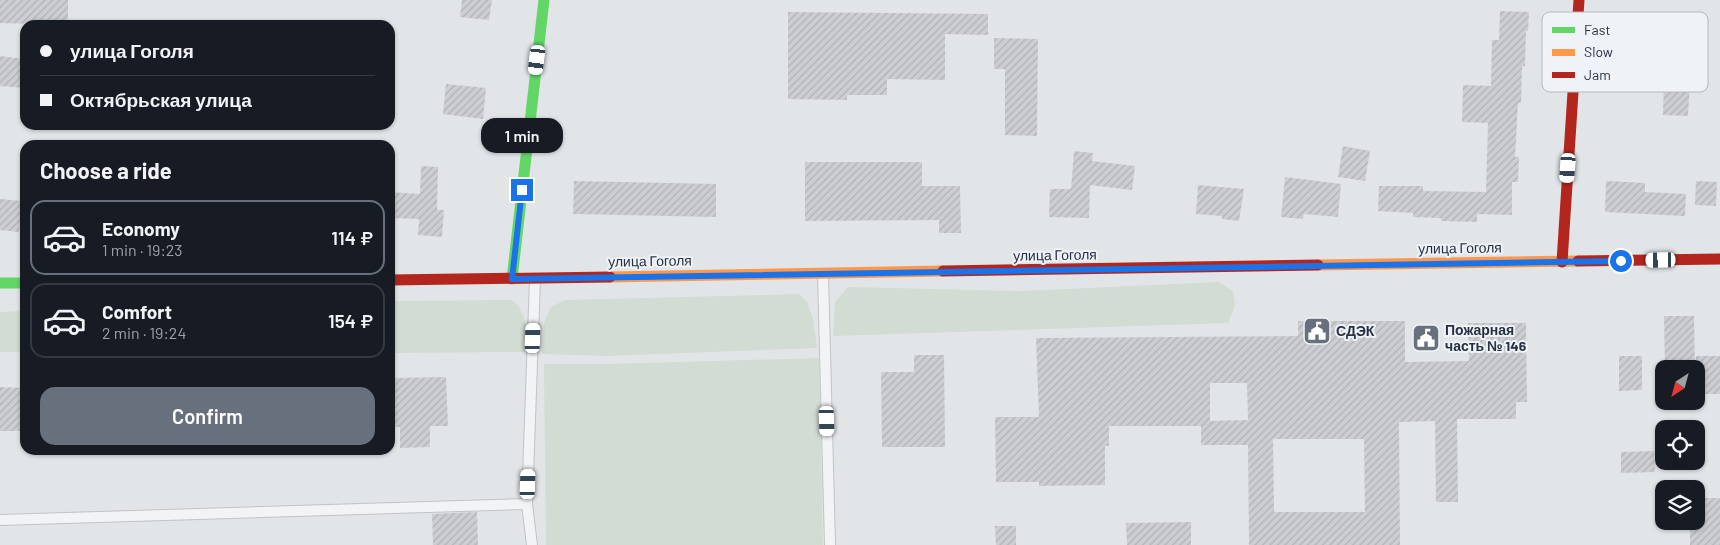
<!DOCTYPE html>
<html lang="en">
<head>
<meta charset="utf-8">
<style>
  :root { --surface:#171b24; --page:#20242c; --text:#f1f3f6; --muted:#9ea1a6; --line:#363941; --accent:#68707d }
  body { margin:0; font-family:Barlow,sans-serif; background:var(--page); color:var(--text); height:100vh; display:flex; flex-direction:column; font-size:19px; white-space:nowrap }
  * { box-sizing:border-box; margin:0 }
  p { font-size:16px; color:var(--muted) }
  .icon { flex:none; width:28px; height:28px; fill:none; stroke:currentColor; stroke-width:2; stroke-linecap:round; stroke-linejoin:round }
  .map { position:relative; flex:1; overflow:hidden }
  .sheet { position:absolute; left:20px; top:140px; width:375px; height:315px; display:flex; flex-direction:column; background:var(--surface); border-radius:15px; box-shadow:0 1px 4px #0004 }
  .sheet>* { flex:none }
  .banner { position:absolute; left:20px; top:20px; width:375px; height:110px; border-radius:15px; box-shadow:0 1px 4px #0004; display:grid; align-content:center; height:110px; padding:0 20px; background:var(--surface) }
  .needle { width:32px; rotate:216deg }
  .buttons { position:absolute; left:1655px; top:360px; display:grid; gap:10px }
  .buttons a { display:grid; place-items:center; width:50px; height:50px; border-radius:10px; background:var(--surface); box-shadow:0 1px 4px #0004; font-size:25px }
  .end { position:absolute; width:22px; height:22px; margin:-11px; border:6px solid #1a73e8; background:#fff; box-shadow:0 0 0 2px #fff }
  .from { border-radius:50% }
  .bubble { position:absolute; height:35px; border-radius:15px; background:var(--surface); box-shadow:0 1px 4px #0004; font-size:16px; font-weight:600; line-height:35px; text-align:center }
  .car { position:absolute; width:15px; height:30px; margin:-15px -8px; border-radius:6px; box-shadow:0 0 4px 1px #0007; background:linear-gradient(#fff 24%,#345 0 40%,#fff 0 76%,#345 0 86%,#fff 0) }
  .banner b { display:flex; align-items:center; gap:18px; height:48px; font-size:19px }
  .banner b+b { border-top:1px solid var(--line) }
  .banner i { width:12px; height:12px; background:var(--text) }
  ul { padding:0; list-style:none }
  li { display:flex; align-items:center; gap:15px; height:75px; margin:0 10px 8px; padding:0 10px; border:2px solid var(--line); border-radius:15px }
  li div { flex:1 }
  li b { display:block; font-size:19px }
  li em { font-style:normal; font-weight:600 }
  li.on { border-color:var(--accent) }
  li>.icon { width:45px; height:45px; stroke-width:1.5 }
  h2 { padding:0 20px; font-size:22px; line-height:60px }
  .cta { display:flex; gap:10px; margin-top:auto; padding:10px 20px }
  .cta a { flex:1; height:58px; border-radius:15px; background:var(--accent); color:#fff; font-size:20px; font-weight:600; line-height:58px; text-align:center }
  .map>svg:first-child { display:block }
</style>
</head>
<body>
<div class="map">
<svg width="1720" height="545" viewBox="0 0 1720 545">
  <defs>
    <pattern id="building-hatch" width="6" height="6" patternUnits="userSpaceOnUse" patternTransform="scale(1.25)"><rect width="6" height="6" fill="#ccced1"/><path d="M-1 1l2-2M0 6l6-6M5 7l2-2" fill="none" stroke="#afb1b5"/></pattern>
  </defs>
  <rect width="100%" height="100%" fill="#e2e5e8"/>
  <g fill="#d2dcd2">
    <path d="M1218 282 1233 291 1235 306 1228 323 833 336 835 302 848 287 1022 291Z"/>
    <path d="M799 294 807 302 813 318 817 348 606 356 542 354 544 323 551 307 565 300Z"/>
    <path d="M512 300C527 311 528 335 525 352L390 353V301Z"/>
    <path d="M25 311V352H0V312Z"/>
    <path d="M819 358 823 545H546L544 364H609Z"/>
  </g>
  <g fill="url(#building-hatch)" fill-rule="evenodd">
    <path d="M0 0H68V25L0 23Z"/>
    <path d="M462 0H492L489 20 460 17Z"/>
    <path d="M1500 11 1529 12 1528 31H1526L1525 66H1522L1521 103H1518L1515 157H1519L1518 182H1512V215L1477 214V222L1441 221V218L1413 217V213L1378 211 1379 186H1423V191L1486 192 1488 123 1462 122 1463 85 1491 86 1492 40H1499Z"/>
    <path d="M788 12 988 14V35L945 34V80L887 79V95H847V100L788 99Z"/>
    <path d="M994 38 1038 39 1037 136 1005 135V69H994Z"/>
    <path d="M0 56 25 59V88L0 86Z"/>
    <path d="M1664 78 1690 80 1688 116 1663 115Z"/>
    <path d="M446 84 486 88 483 119 443 114Z"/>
    <path d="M1343 146 1370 151 1365 181 1338 177Z"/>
    <path d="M1074 151 1093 153 1092 161 1135 166 1132 190 1090 185 1089 218 1049 217 1050 189H1071Z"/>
    <path d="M805 162H922V186H960L961 233H939V220L805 221Z"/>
    <path d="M421 166 438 167 437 210H444L442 237 418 235 419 219 390 218V192L420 194Z"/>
    <path d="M1285 177 1341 184 1338 217 1304 214 1303 219 1281 217Z"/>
    <path d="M574 181 716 184V217L573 214Z"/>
    <path d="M1606 181 1645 183V192L1686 194 1685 216 1605 212Z"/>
    <path d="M1696 181 1717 182 1716 206 1695 205Z"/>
    <path d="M1198 185 1244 189 1239 221 1222 219V216L1196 214Z"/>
    <path d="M0 199 22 201 19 232 0 230Z"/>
    <path d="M1664 316H1694L1695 369H1665Z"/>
    <path d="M1298 321H1405V362L1469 361 1468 323H1526L1527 402H1516V419H1457L1458 502H1436L1435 421 1399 422 1400 545H1249L1248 445H1201V426H1109V446H1105V485L1039 486V482H996L995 417H1039L1036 338 1298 336ZM1210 383H1247L1248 420 1210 421ZM1273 439H1364L1365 512H1274Z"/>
    <path d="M914 355H944L945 447H882L881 372H914Z"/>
    <path d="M1619 356H1642V390L1619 391Z"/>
    <rect x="1696" y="356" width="24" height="38"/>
    <path d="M446 377 448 426H430V447L400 448V427H390V378Z"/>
    <path d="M0 387 25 388V431H0Z"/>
    <path d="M1654 451 1655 472 1621 473V452Z"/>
    <path d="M1696 498H1720V545H1690V521H1696Z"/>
    <path d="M477 512 478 545H433L432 514Z"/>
    <path d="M1191 522V545H1127L1126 523Z"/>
    <path d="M995 526H1016V545H996Z"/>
  </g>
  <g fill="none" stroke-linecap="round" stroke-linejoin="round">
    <g stroke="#c0c3c6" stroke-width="12">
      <g id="lane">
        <path d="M823 274 830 545"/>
        <path d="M527 504 532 545"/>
        <path d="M0 520 527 504 535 279"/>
      </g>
    </g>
    <use href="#lane" stroke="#f2f3f4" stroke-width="10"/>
    <g stroke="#63d668" stroke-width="11">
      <path d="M512 279 544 0"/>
      <path d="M0 283H25"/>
    </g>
    <g stroke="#ff974d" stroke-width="11">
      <path d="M1318 265 1578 261"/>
      <path d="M610 277 943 271"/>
    </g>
    <g stroke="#b3261e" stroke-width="11">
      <path d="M1578 261 1720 259"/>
      <path d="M1562 262 1579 0"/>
      <path d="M943 271 1318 265"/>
      <path d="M390 280 610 277"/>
    </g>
  </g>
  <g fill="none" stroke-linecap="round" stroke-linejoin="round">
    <path stroke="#1a73e8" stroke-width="6" d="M522 190 512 279 1621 261"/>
  </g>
  <defs>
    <g id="civic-square" transform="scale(1.4375)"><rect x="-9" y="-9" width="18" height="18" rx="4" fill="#68707d" stroke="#eff3f7"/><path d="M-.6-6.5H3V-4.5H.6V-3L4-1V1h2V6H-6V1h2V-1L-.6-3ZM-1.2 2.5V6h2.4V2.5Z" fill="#fff"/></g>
  </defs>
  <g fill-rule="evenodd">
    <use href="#civic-square" x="1317" y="331"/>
    <use href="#civic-square" x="1426" y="338"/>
  </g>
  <g text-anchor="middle" stroke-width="4" stroke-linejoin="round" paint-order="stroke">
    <g font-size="14" fill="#273143" stroke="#eff3f7">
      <text transform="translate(1460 248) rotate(-1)" y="5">улица Гоголя</text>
      <text transform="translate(1055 255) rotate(-1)" y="5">улица Гоголя</text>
      <text transform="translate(650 261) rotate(-1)" y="5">улица Гоголя</text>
    </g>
    <g font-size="14" font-weight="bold" fill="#273143" stroke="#eff3f7" text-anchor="start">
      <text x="1445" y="335">Пожарная<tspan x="1445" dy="16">часть № 146</tspan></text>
      <text x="1336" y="336">СДЭК</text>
    </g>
  </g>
  <rect x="1542" y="12" width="166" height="80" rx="8" fill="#eff3f7" stroke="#b3b9c1" stroke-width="1"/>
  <rect x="1552" y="27" width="23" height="6" fill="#63d668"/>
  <rect x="1552" y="49" width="23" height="7" fill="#ff974d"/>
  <rect x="1552" y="72" width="23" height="6" fill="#b3261e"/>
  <g font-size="14" fill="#273143">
    <text x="1584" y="35">Fast</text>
    <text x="1584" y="57">Slow</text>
    <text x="1584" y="80">Jam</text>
  </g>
</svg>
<div class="buttons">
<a><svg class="needle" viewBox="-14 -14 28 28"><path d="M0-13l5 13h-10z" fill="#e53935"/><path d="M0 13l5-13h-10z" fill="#9ea1a6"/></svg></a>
<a><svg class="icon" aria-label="locate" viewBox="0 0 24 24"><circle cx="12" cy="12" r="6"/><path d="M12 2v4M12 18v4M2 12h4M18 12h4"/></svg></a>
<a><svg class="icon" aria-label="layers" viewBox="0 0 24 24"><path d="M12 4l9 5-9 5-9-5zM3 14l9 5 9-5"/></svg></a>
</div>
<i class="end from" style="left:1621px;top:261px"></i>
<i class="end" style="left:522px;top:190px"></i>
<div class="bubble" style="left:481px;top:118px;width:82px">1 min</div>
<i class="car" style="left:537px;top:60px;rotate:187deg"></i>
<i class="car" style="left:1568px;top:168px;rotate:184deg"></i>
<i class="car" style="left:1661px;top:260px;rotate:269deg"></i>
<i class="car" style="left:533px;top:338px;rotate:2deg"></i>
<i class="car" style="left:827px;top:421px;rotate:178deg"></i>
<i class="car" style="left:528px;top:484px;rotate:2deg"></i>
<div class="banner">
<b><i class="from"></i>улица Гоголя</b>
<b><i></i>Октябрьская улица</b>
</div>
<section class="sheet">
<h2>Choose a ride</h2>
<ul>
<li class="on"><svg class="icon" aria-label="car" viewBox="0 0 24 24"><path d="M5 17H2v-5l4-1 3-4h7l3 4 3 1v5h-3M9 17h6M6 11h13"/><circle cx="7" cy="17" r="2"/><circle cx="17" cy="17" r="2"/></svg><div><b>Economy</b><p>1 min · 19:23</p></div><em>114 ₽</em></li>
<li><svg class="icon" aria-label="car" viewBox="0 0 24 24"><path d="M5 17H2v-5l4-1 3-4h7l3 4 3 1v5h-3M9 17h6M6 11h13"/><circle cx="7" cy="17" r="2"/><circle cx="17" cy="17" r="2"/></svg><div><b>Comfort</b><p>2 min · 19:24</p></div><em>154 ₽</em></li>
</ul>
<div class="cta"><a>Confirm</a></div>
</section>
</div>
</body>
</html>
